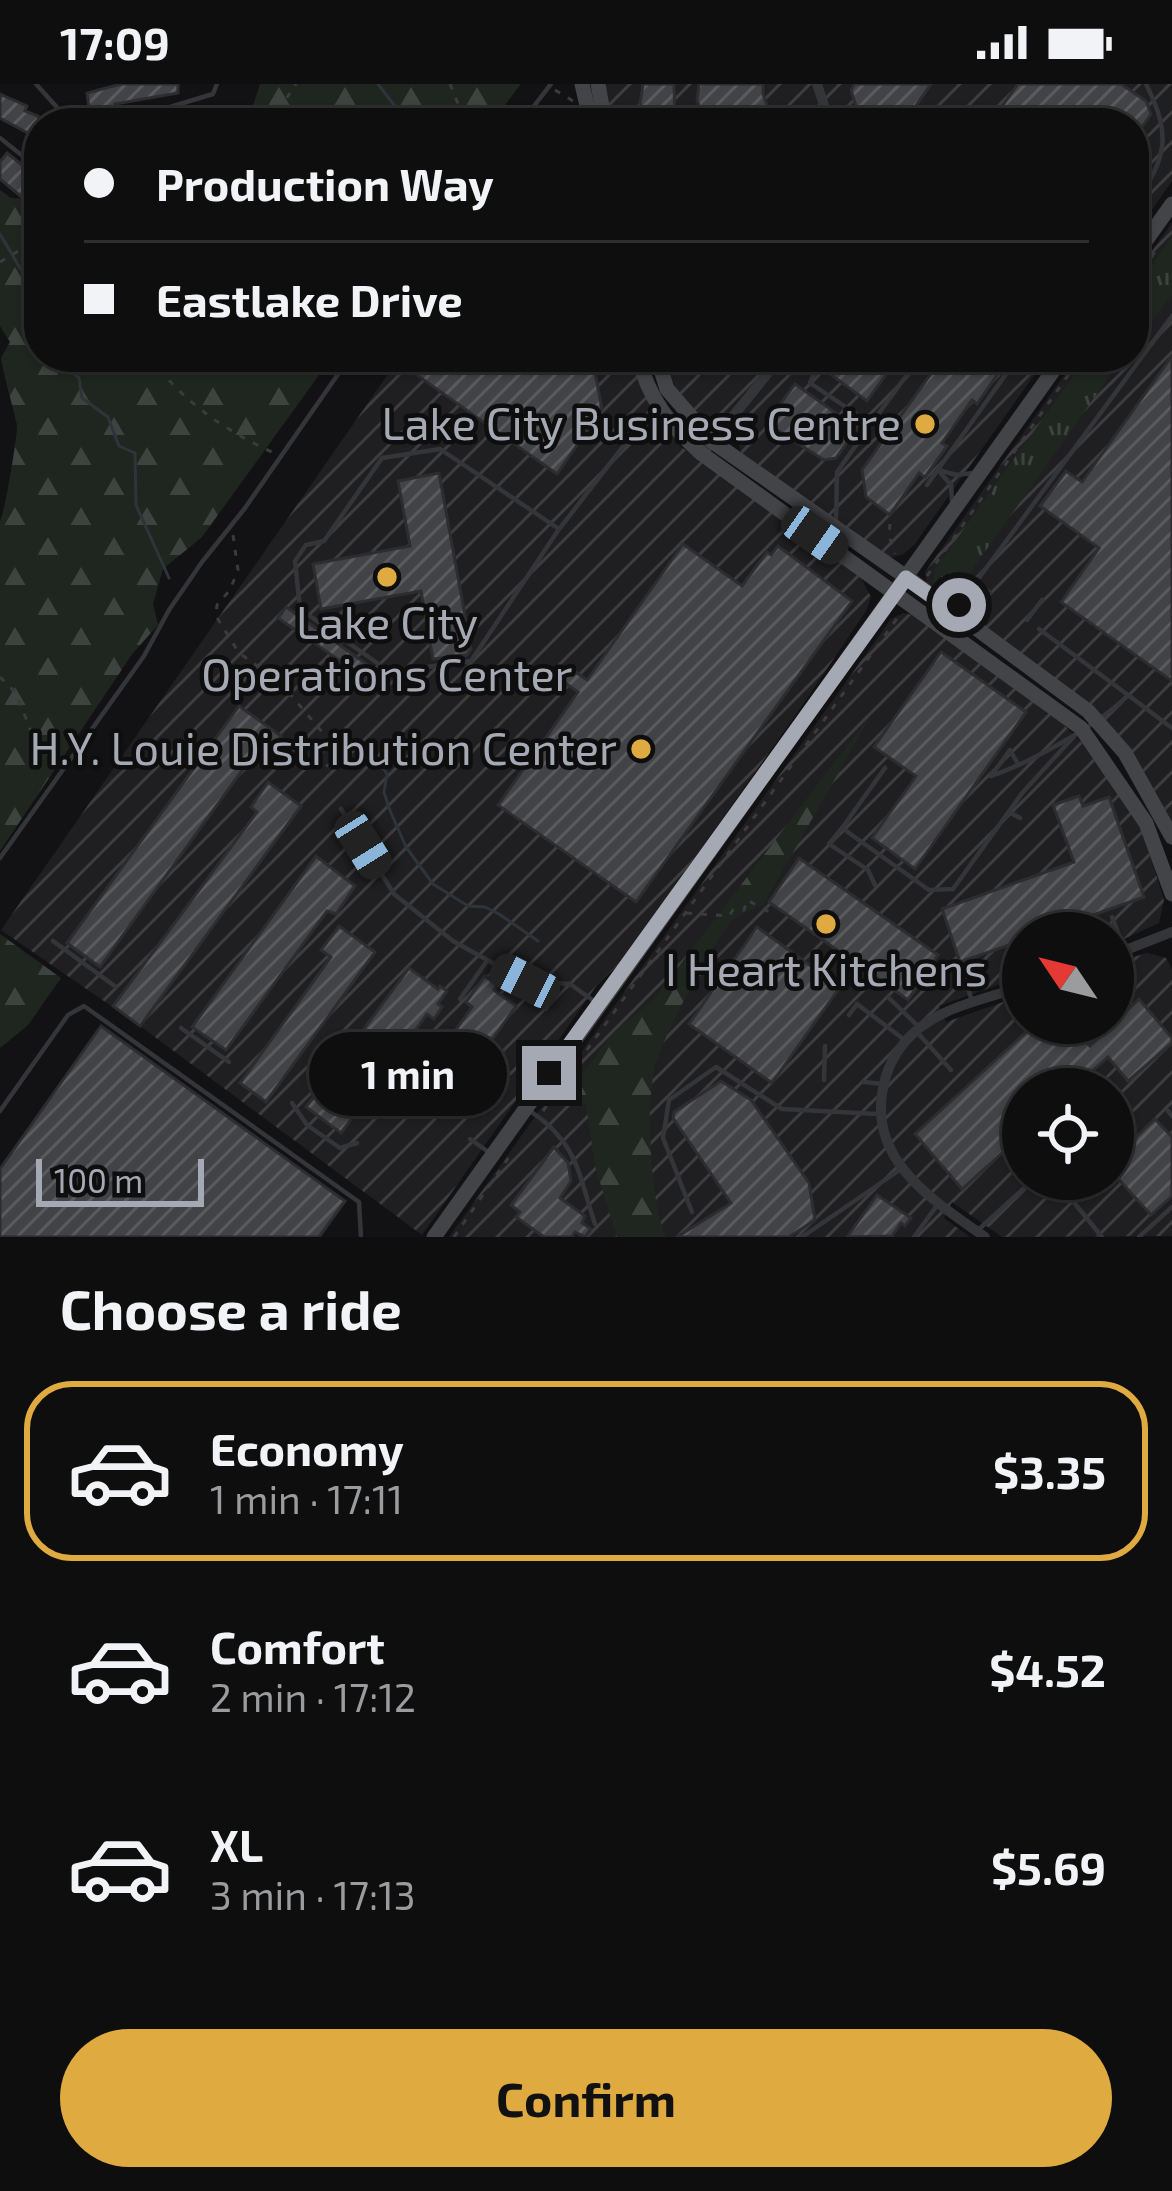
<!DOCTYPE html>
<html lang="en">
<head>
<meta charset="utf-8">
<style>
  :root { --surface:#0e0e0f; --page:#171718; --text:#f1f3f6; --muted:#9b9c9e; --line:#2e2e2f; --accent:#dfab40 }
  body { margin:0; font-family:"Exo 2",sans-serif; background:var(--page); color:var(--text); height:100vh; display:flex; flex-direction:column; font-size:45px; white-space:nowrap }
  * { box-sizing:border-box; margin:0 }
  p { font-size:39px; color:var(--muted) }
  .icon { flex:none; width:66px; height:66px; fill:none; stroke:currentColor; stroke-width:2; stroke-linecap:round; stroke-linejoin:round }
  .map { position:relative; height:1153px; overflow:hidden }
  .panel { display:flex; flex-direction:column; background:var(--surface); flex:1 }
  .panel>* { flex:none }
  .banner { position:absolute; left:24px; top:24px; width:1125px; height:264px; border-radius:48px; box-shadow:0 3px 9px #0004,0 0 0 3px var(--line); display:grid; align-content:center; height:264px; padding:0 60px; background:var(--surface) }
  .needle { width:78px; rotate:305deg }
  .tools { position:absolute; left:1002px; top:828px; display:grid; gap:24px }
  .tools a { display:grid; place-items:center; width:132px; height:132px; border-radius:50%; background:var(--surface); box-shadow:0 3px 9px #0004,0 0 0 3px var(--line); font-size:60px }
  .scale { position:absolute; left:36px; bottom:30px; width:168px; box-sizing:border-box; padding-left:12px; border:6px solid #a5a9b3; border-top:0; font-size:33px; line-height:42px; white-space:nowrap; color:#a5a9b3; -webkit-text-stroke:9px #0e0e0f; paint-order:stroke }
  .end { position:absolute; width:54px; height:54px; margin:-27px; border:15px solid #a5a9b3; background:#111; box-shadow:0 0 0 6px #111 }
  .from { border-radius:50% }
  .bubble { position:absolute; height:84px; border-radius:42px; background:var(--surface); box-shadow:0 3px 9px #0004,0 0 0 3px var(--line); font-size:39px; font-weight:700; line-height:84px; text-align:center }
  .car { position:absolute; width:36px; height:72px; margin:-36px -18px; border-radius:15px; box-shadow:0 0 9px 3px #0007; background:linear-gradient(#222 24%,#8ab4d8 0 40%,#222 0 76%,#8ab4d8 0 86%,#222 0) }
  .banner b { display:flex; align-items:center; gap:42px; height:114px; font-size:45px }
  .banner b+b { border-top:3px solid var(--line) }
  .banner i { width:30px; height:30px; background:var(--text) }
  ul { padding:0; list-style:none }
  li { display:flex; align-items:center; gap:36px; height:180px; margin:0 24px 18px; padding:0 36px; border:6px solid transparent; border-radius:48px }
  li div { flex:1 }
  li b { display:block; font-size:45px }
  li em { font-style:normal; font-weight:700 }
  li.selected { border-color:var(--accent) }
  li>.icon { width:108px; height:108px; stroke-width:1.5 }
  h2 { padding:0 60px; font-size:54px; line-height:144px }
  .cta { display:flex; gap:24px; margin-top:auto; padding:24px 60px }
  .cta a { flex:1; height:138px; border-radius:72px; background:var(--accent); color:#111; font-size:48px; font-weight:700; line-height:138px; text-align:center }
  .status { display:flex; justify-content:space-between; align-items:center; height:84px; padding:0 60px; background:var(--surface); direction:ltr }
  .status svg { height:33px; fill:currentColor }
  .map>svg:first-child { display:block }
</style>
</head>
<body>
<div class="status"><b>17:09</b><svg viewBox="0 0 49 12"><path d="M0 12V9h3v3zM5 12V6h3v6zM10 12V3h3v9zM15 12V0h3v12zM26 1h20v11H26zM47 4h2v5h-2z"/></svg></div>
<div class="map">
<svg width="1172" height="1153" viewBox="0 0 1172 1153">
  <defs>
    <pattern id="industrial-furrows" width="10" height="10" patternUnits="userSpaceOnUse" patternTransform="scale(3)"><rect width="10" height="10" fill="#1f1f21"/><path d="M-1 1l2-2M0 10L10 0M9 11l2-2" fill="none" stroke="#3d3d3f"/></pattern>
    <pattern id="grass-tufts" width="24" height="20" patternUnits="userSpaceOnUse" patternTransform="scale(3)"><rect width="24" height="20" fill="#1f2620"/><path d="M3 7l-1-3M5 7V3M7 7l1-3M15 17l-1-3M17 17v-4M19 17l1-3" fill="none" stroke="#3d433e"/></pattern>
    <pattern id="forest-firs" width="22" height="20" patternUnits="userSpaceOnUse" patternTransform="scale(3)"><rect width="22" height="20" fill="#1f2620"/><path d="M5 1l3.5 6h-7zM16 11l3.5 6h-7z" fill="#3d433e"/></pattern>
    <pattern id="building-hatch" width="6" height="6" patternUnits="userSpaceOnUse" patternTransform="scale(3)"><rect width="6" height="6" fill="#424347"/><path d="M-1 1l2-2M0 6l6-6M5 7l2-2" fill="none" stroke="#5a5b5f"/></pattern>
  </defs>
  <rect width="100%" height="100%" fill="#121214"/>
  <g fill="url(#industrial-furrows)" fill-rule="evenodd">
    <path d="M605 0H1172V97L1134 151V39H613Z"/>
    <path d="M1172 139V738L1138 678 927 501 925 488 1077 273H1134V192Z"/>
    <path d="M400 273H631L642 306 680 362 861 494 871 513 866 527 795 632 620 879 597 901 422 1151 140 942 1 846Z"/>
    <path d="M663 273H1047L914 461 902 471 892 473 882 471 742 371 736 351 718 334 701 337 677 307Z"/>
    <path d="M903 529 913 531 1060 637 1081 658 1132 728 1143 749 1164 816 1159 839 1113 860V849H1023V892L939 922 946 938 1023 911V939H1113V879L1147 869 1166 874 1172 885V1152L1002 1153 952 1118 944 1134 970 1153H449L891 535ZM1023 1005H1113V1095H1023Z"/>
  </g>
  <g fill="url(#grass-tufts)">
    <path d="M1172 153V211L1134 260V206Z"/>
    <path d="M1087 273H1123L953 513 933 500 935 485Z"/>
  </g>
  <g fill="url(#forest-firs)">
    <path d="M260 0H521L491 39H240L254 19Z"/>
    <path d="M0 106 11 114 30 115 39 124V273H332L202 453 163 485 153 520 158 541 133 569 0 767V437C5 429 18 348 17 341 12 319 5 297 1 274L10 258 0 242Z"/>
    <path d="M873 628 763 821C753 825 738 830 731 838 712 859 665 950 656 978 645 1014 650 1120 666 1153H617L595 1082 586 1020 566 1012 613 949 654 915Z"/>
    <path d="M0 850 61 894 28 941 0 964Z"/>
  </g>
  <g fill="none" stroke-linecap="round" stroke-linejoin="round">
    <g stroke="#2d353b" stroke-width="3">
      <path d="M378 0 408 39"/>
      <path d="M0 150 20 184 39 205"/>
      <path d="M54 273 79 294 82 314 108 333 119 362 135 369 136 421 169 494"/>
      <path d="M377 675 387 690 384 708 389 724 406 763 433 800 468 822 485 823 499 830 538 857"/>
    </g>
  </g>
  <g fill="url(#building-hatch)" stroke="#2d2d30" stroke-width="3">
    <path d="M121 0H178V9L115 20V23L99 25 100 32H90L87 9Z"/>
    <path d="M643 0H674L675 39H645L640 20Z"/>
    <path d="M699 0H763V10L773 39H705L697 16Z"/>
    <path d="M855 0H931L904 39H861L851 6Z"/>
    <path d="M1018 0H1121L1146 17 1151 30 1134 55V39H990Z"/>
    <path d="M0 10 27 22 25 27 38 32 39 55 0 34Z"/>
    <path d="M201 23 211 29 214 39H159Z"/>
    <path d="M7 69 31 88 23 97 32 104 24 115 0 95V78Z"/>
    <path d="M1172 272V597L1061 518 1099 464 1040 422 1066 387 1082 398Z"/>
    <path d="M415 273H592L602 325 557 390 407 284Z"/>
    <path d="M842 273H899L867 317 830 290Z"/>
    <path d="M943 273H1002L995 284 999 288 977 320 972 316 942 359 947 362 925 393 919 389 890 431 866 413 862 386Z"/>
    <path d="M795 300 857 344 836 374 824 376 766 339Z"/>
    <path d="M439 389 471 565 467 571 433 575 421 507 321 525 313 480 410 462 398 397Z"/>
    <path d="M683 460 742 502 767 468 771 471 778 462 852 517 636 818 498 721 578 608 561 596 570 584 587 596Z"/>
    <path d="M286 523 389 596 382 606 278 534Z"/>
    <path d="M941 568 1026 628 915 785 872 754 916 692 874 663Z"/>
    <path d="M239 622 281 652 260 681 251 674 100 883 67 859Z"/>
    <path d="M268 698 301 722 140 942 113 922 257 728 251 723Z"/>
    <path d="M1079 712 1083 722 1109 713 1144 813 1042 849H1023V856L960 878 942 825 1074 778 1053 721Z"/>
    <path d="M316 772 355 802 336 830 327 827 226 966 192 943Z"/>
    <path d="M799 774 938 871 908 916 769 818Z"/>
    <path d="M339 842 375 868 266 1018 240 999 331 873 321 866Z"/>
    <path d="M757 843 840 903 772 999 689 940Z"/>
    <path d="M409 884 438 905 440 902 447 907 438 920 442 923 434 935 427 930 341 1049 306 1023Z"/>
    <path d="M485 892 497 901 494 906 516 922 442 1027 418 1010 416 1013 405 1001 420 980 428 985 472 923 466 918Z"/>
    <path d="M1139 915 1172 954V959L1128 997 1108 973 1072 1005H1023V1050L962 1105 915 1050 1036 939H1070L1090 962Z"/>
    <path d="M101 942 345 1117 319 1153H0V1085Z"/>
    <path d="M721 997 751 1016 809 1099 815 1136 789 1153H677L731 1119 673 1034 674 1028Z"/>
    <path d="M1155 1035 1172 1053V1112L1151 1131 1113 1089V1075Z"/>
    <path d="M554 1063 568 1079 571 1097 560 1114 585 1132 582 1139 591 1145 585 1153 575 1148 572 1153H544L516 1133 520 1128 511 1121Z"/>
    <path d="M877 1111 911 1134 905 1142 901 1139 892 1152 847 1153Z"/>
  </g>
  <g fill="none" stroke-linecap="round" stroke-linejoin="round">
    <g stroke="#3a3b3f" stroke-width="3" stroke-dasharray="6 9" stroke-linecap="butt">
      <path d="M450 0 463 32 474 39"/>
      <path d="M555 6 573 17"/>
      <path d="M270 39 296 0"/>
      <path d="M39 121 23 139 30 159 39 169"/>
      <path d="M0 178 28 161"/>
      <path d="M1134 198 1157 165"/>
      <path d="M150 273C183 318 224 346 274 369"/>
      <path d="M890 440 889 452 895 470"/>
      <path d="M233 451 238 486 230 506 217 521 216 532 239 569 279 597 334 662 337 669 332 679 319 686"/>
      <path d="M927 492 1081 273"/>
      <path d="M0 593 16 609 34 655 57 680"/>
      <path d="M686 829 729 832 733 826H744L747 816 773 830"/>
      <path d="M543 1027 901 529"/>
      <path d="M454 1153 509 1073"/>
    </g>
    <g stroke="#343538" stroke-width="4.5">
      <path d="M36 0 71 39"/>
      <path d="M117 39 213 10 217 0"/>
      <path d="M521 39 551 0"/>
      <path d="M0 54 39 85"/>
      <path d="M1134 121C1167 73 1172 52 1146 0"/>
      <path d="M821 273 810 299 871 340 837 388 836 439"/>
      <path d="M871 340 920 273"/>
      <path d="M440 365 559 445 471 577 390 588 300 525 295 477 306 461 324 457 382 374Z"/>
      <path d="M938 386 951 401 952 417"/>
      <path d="M938 386 957 391 973 389"/>
      <path d="M927 401 1018 273"/>
      <path d="M560 444 656 320"/>
      <path d="M976 498 1172 232"/>
      <path d="M958 523 976 498 990 509"/>
      <path d="M1027 536 1042 516"/>
      <path d="M1128 611 1172 644"/>
      <path d="M885 684 842 744 929 806 953 805 1023 708 1078 648"/>
      <path d="M991 692C1030 679 1100 640 1128 611L1039 545"/>
      <path d="M991 692 1010 666 1018 680"/>
      <path d="M341 725 394 810 453 857 525 897 570 900 598 920"/>
      <path d="M1009 728 1020 734"/>
      <path d="M842 744 829 760 868 786 875 801"/>
      <path d="M0 774 144 572 169 526 202 478 245 424 350 273"/>
      <path d="M1112 833 1125 867"/>
      <path d="M53 857 116 903"/>
      <path d="M962 885 971 914"/>
      <path d="M889 914 920 944"/>
      <path d="M460 915 487 877"/>
      <path d="M546 925 556 902"/>
      <path d="M849 931 857 920 906 957"/>
      <path d="M181 944 229 978"/>
      <path d="M916 947 951 986"/>
      <path d="M824 996 825 962"/>
      <path d="M864 998 883 1000"/>
      <path d="M292 1019 307 1041 340 1064 357 1059"/>
      <path d="M0 1027 68 931 84 922 359 1118 361 1153"/>
      <path d="M530 1027C578 1059 578 1089 595 1140"/>
      <path d="M1168 1027 1172 1032"/>
      <path d="M470 1055 490 1069"/>
      <path d="M1113 1055 1130 1039"/>
      <path d="M1073 1095 1063 1105 1102 1153"/>
      <path d="M692 1128 663 1054 669 1016 716 983 782 1025 877 1030"/>
      <path d="M977 1147 1034 1095"/>
      <path d="M802 1153 901 1085"/>
      <path d="M914 1153 938 1120"/>
      <path d="M1139 1153 1172 1123"/>
    </g>
    <g stroke="#343538" stroke-width="10">
      <path d="M817 0 830 39"/>
      <path d="M708 363 781 273"/>
      <path d="M1113 871 1172 848"/>
      <path d="M985 1153C934 1117 868 1077 883 1004 888 977 904 953 928 938 955 920 993 913 1023 902"/>
    </g>
    <g stroke="#424448" stroke-width="15">
      <path d="M582 0 591 39"/>
      <path d="M598 0 605 39"/>
      <path d="M1134 173 1172 120"/>
      <path d="M638 273C649 315 670 342 702 370L1081 644 1146 739 1172 810"/>
      <path d="M657 273 667 305 713 358 919 502 1088 627 1125 669 1172 753"/>
      <path d="M434 1153 1063 273"/>
    </g>
  </g>
  <g fill="none" stroke-linecap="round" stroke-linejoin="round">
    <path stroke="#a5a9b3" stroke-width="15" d="M549 989 906 494 954 528 959 521"/>
  </g>
  <g fill="#dfab40" stroke="#0e0e0f" stroke-width="4.5">
    <circle cx="925" cy="340" r="12"/>
    <circle cx="387" cy="493" r="12"/>
    <circle cx="641" cy="665" r="12"/>
    <circle cx="826" cy="840" r="12"/>
  </g>
  <g text-anchor="middle" stroke-width="9" stroke-linejoin="round" paint-order="stroke">
    <g font-size="45" fill="#a5a9b3" stroke="#0e0e0f" text-anchor="end">
      <text x="901" y="356">Lake City Business Centre</text>
      <text x="387" y="555" text-anchor="middle">Lake City<tspan x="387" dy="52">Operations Center</tspan></text>
      <text x="617" y="681">H.Y. Louie Distribution Center</text>
      <text x="826" y="902" text-anchor="middle">I Heart Kitchens</text>
    </g>
  </g>
</svg>
<div class="tools">
<a><svg class="needle" viewBox="-14 -14 28 28"><path d="M0-13l5 13h-10z" fill="#e53935"/><path d="M0 13l5-13h-10z" fill="#9b9c9e"/></svg></a>
<a><svg class="icon" aria-label="locate" viewBox="0 0 24 24"><circle cx="12" cy="12" r="6"/><path d="M12 2v4M12 18v4M2 12h4M18 12h4"/></svg></a>
</div>
<div class="scale">100 m</div>
<i class="end from" style="left:959px;top:521px"></i>
<i class="end" style="left:549px;top:989px"></i>
<div class="bubble" style="left:309px;top:948px;width:198px">1 min</div>
<i class="car" style="left:815px;top:451px;rotate:125deg"></i>
<i class="car" style="left:363px;top:761px;rotate:148deg"></i>
<i class="car" style="left:525px;top:897px;rotate:297deg"></i>
<div class="banner">
<b><i class="from"></i>Production Way</b>
<b><i></i>Eastlake Drive</b>
</div>
</div>
<section class="panel">
<h2>Choose a ride</h2>
<ul>
<li class="selected"><svg class="icon" aria-label="car" viewBox="0 0 24 24"><path d="M5 17H2v-5l4-1 3-4h7l3 4 3 1v5h-3M9 17h6M6 11h13"/><circle cx="7" cy="17" r="2"/><circle cx="17" cy="17" r="2"/></svg><div><b>Economy</b><p>1 min · 17:11</p></div><em>$3.35</em></li>
<li><svg class="icon" aria-label="car" viewBox="0 0 24 24"><path d="M5 17H2v-5l4-1 3-4h7l3 4 3 1v5h-3M9 17h6M6 11h13"/><circle cx="7" cy="17" r="2"/><circle cx="17" cy="17" r="2"/></svg><div><b>Comfort</b><p>2 min · 17:12</p></div><em>$4.52</em></li>
<li><svg class="icon" aria-label="car" viewBox="0 0 24 24"><path d="M5 17H2v-5l4-1 3-4h7l3 4 3 1v5h-3M9 17h6M6 11h13"/><circle cx="7" cy="17" r="2"/><circle cx="17" cy="17" r="2"/></svg><div><b>XL</b><p>3 min · 17:13</p></div><em>$5.69</em></li>
</ul>
<div class="cta"><a>Confirm</a></div>
</section>
</body>
</html>
